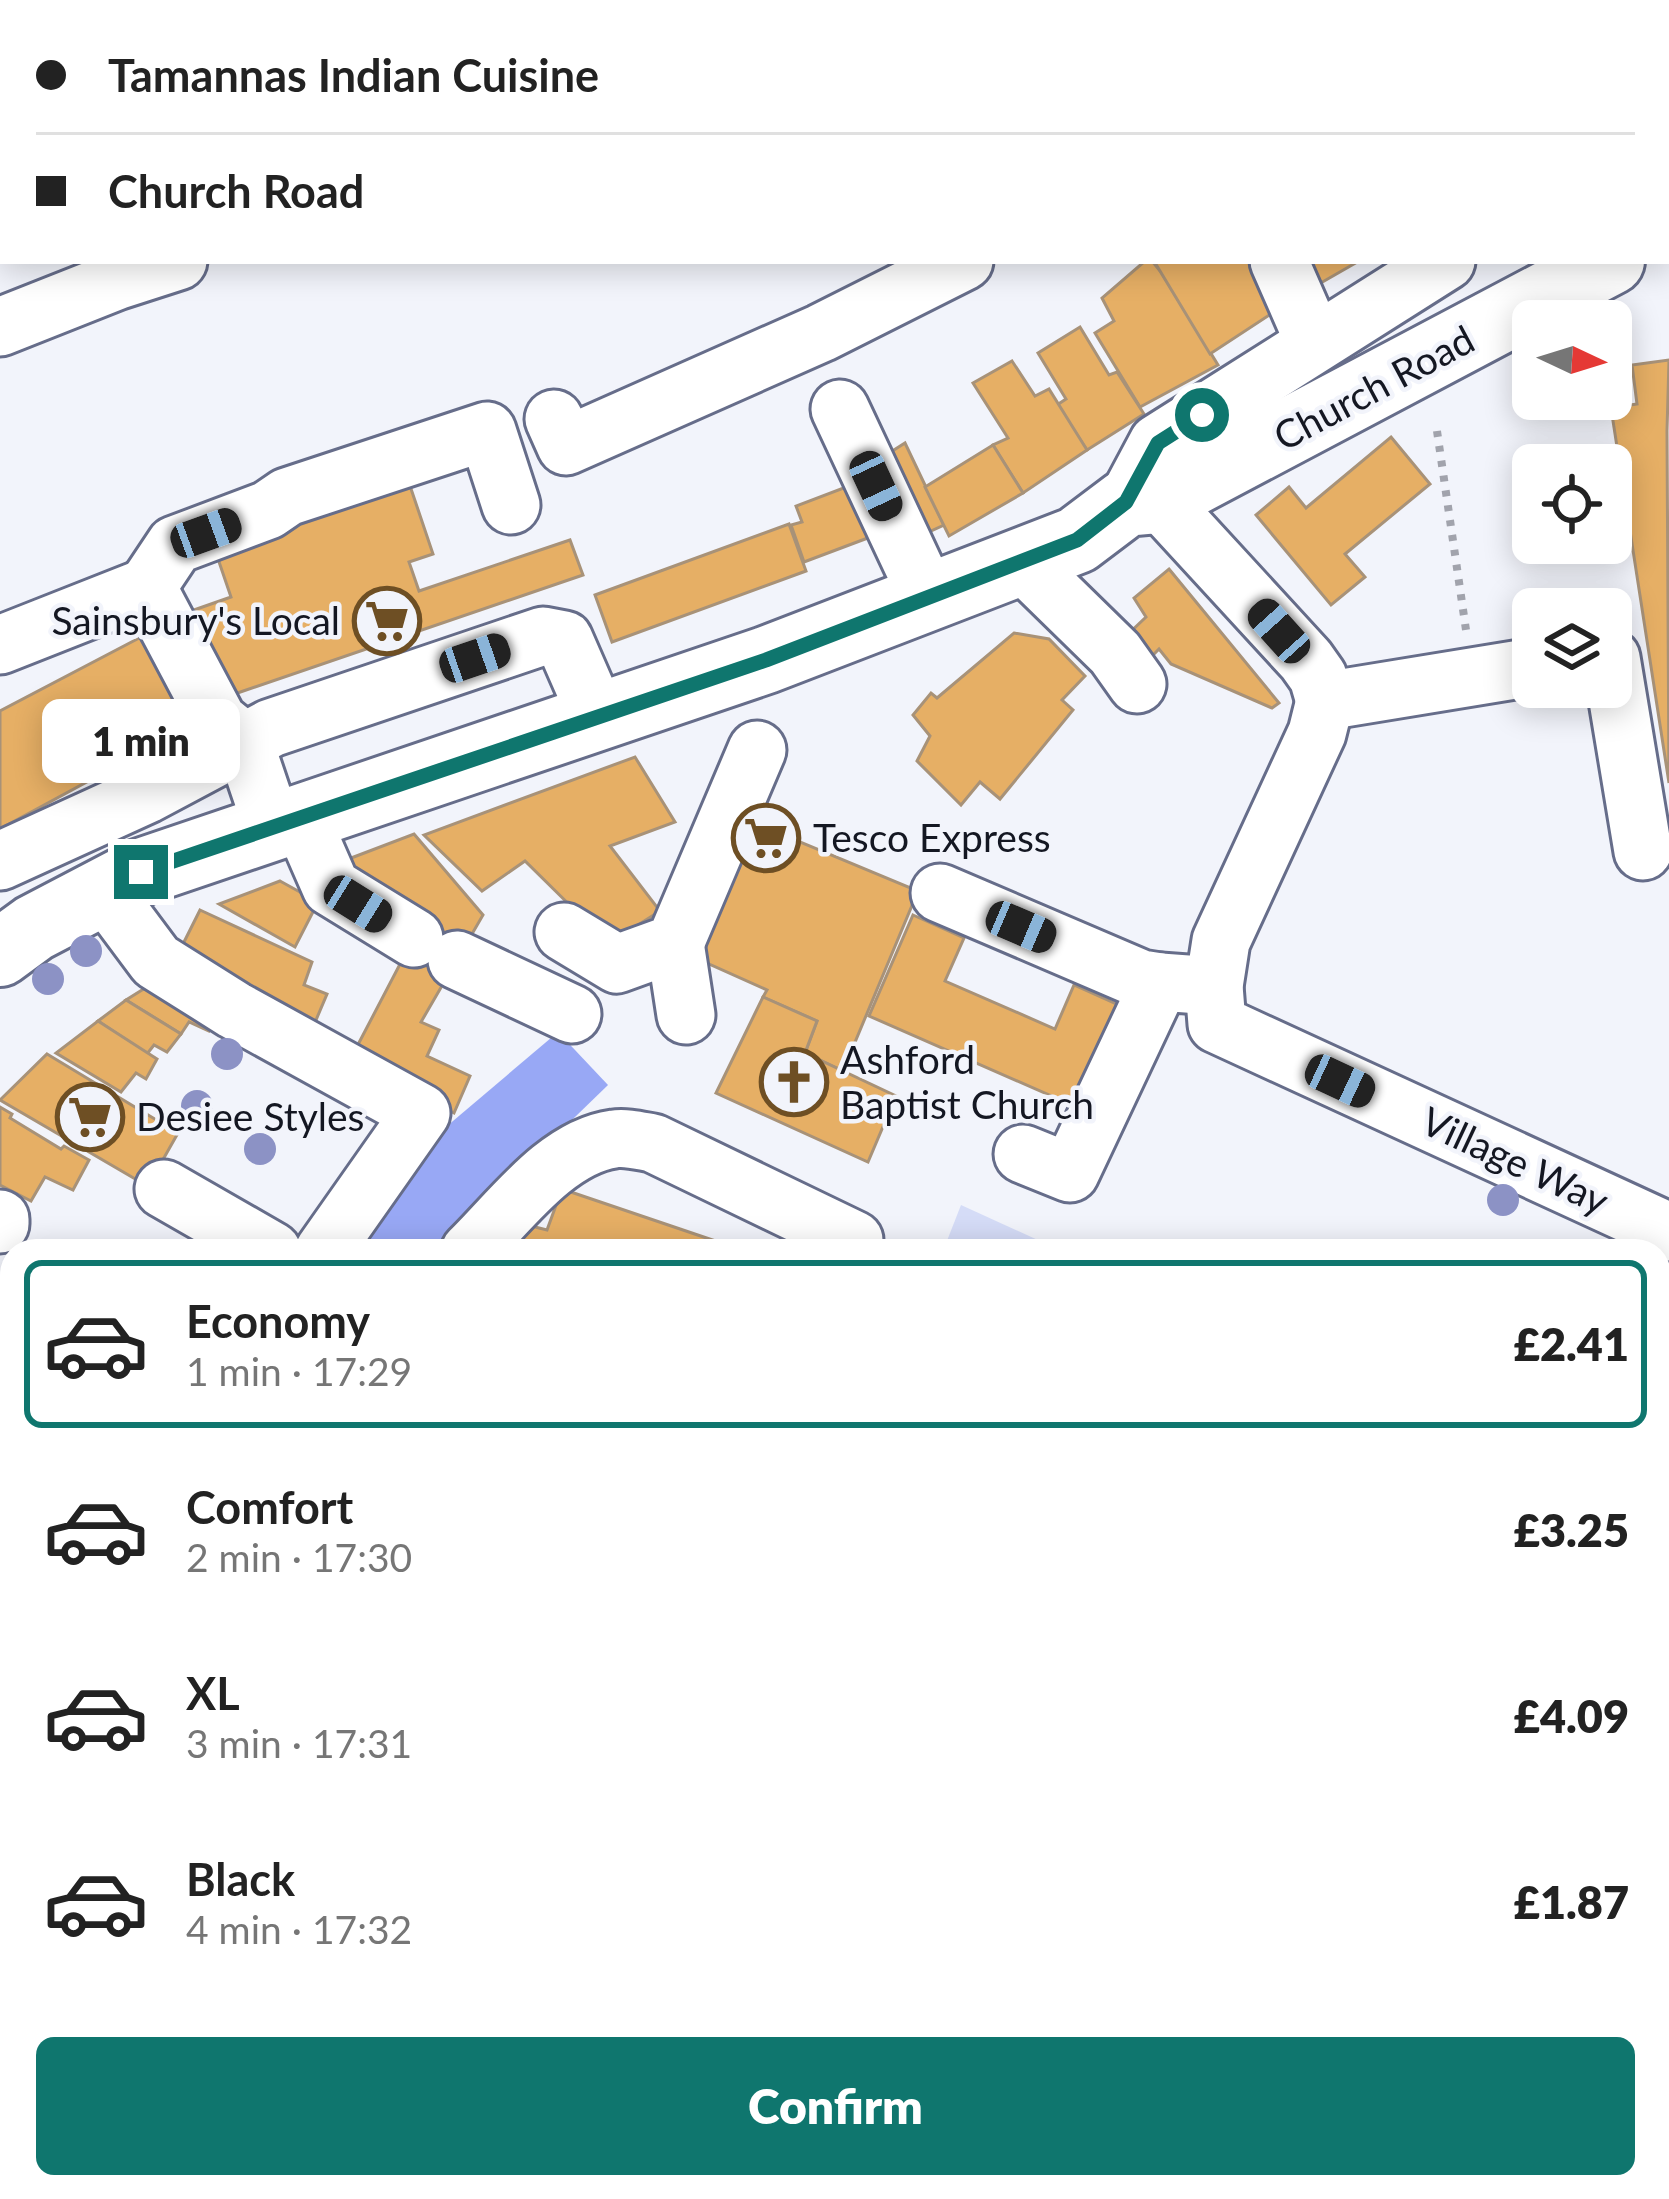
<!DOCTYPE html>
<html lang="en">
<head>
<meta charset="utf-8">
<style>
  :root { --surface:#fff; --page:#f2f2f2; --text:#222; --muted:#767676; --line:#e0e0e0; --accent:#0f766e }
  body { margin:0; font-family:Lato,sans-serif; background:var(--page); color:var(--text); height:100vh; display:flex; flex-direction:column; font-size:45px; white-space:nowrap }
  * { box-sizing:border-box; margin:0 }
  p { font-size:39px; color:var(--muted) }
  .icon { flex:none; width:66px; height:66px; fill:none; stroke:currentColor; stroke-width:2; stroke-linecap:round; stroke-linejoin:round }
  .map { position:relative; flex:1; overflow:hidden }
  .side { position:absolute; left:0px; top:1239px; width:1671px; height:960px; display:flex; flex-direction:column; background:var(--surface); border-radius:36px 36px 0 0; box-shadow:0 6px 30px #0003 }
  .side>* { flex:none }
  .guide { position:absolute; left:0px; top:0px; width:1671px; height:264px; box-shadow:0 6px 30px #0003; display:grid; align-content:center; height:264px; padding:0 36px; background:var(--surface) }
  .needle { width:78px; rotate:94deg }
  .fabs { position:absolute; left:1512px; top:300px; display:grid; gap:24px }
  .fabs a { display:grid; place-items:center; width:120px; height:120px; border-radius:18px; background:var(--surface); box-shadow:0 6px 30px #0003; font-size:60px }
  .end { position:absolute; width:54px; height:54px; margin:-27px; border:15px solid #0f766e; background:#fff; box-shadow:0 0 0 6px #fff }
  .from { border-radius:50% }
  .bubble { position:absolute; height:84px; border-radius:18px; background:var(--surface); box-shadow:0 6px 30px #0003; font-size:39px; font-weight:800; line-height:84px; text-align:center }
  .car { position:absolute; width:36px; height:72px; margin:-36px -18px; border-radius:15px; box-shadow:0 0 9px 3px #0007; background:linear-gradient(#222 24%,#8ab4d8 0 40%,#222 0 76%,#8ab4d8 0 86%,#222 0) }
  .guide b { display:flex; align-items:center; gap:42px; height:114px; font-size:45px }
  .guide b+b { border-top:3px solid var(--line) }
  .guide i { width:30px; height:30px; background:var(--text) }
  ul { padding:21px 0 0; list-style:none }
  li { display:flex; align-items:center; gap:36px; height:168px; margin:0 24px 18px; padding:0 12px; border:6px solid transparent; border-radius:18px }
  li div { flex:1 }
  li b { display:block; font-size:45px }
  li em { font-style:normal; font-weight:800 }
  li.active { border-color:var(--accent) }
  li>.icon { width:108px; height:108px; stroke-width:1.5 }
  .primary-button { display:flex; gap:24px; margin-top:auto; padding:24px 36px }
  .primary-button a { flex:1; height:138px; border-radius:18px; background:var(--accent); color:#fff; font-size:48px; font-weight:800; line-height:138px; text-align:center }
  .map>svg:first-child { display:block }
</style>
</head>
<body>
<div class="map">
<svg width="1669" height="2199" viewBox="0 0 1669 2199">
  <rect width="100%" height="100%" fill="#f2f4fb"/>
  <path fill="#d5dcf7" d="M961 1205 1062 1251H943Z"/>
  <path fill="#98a8f5" d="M558 1032 608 1085 437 1251H366L350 1240 440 1132Z"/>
  <g fill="#e6af65" stroke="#a89278" stroke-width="3">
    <path d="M1145 261H1152L1161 272 1218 365 1140 407 1095 333 1114 321 1102 298Z"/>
    <path d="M1154 261H1251L1280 308 1210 354Z"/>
    <path d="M1298 261H1359L1312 288Z"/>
    <path d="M1080 327 1109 375 1117 372 1144 414 1087 450 1057 405 1066 399 1038 353Z"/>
    <path d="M1669 360 1667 431 1669 783 1611 408 1637 404 1632 365Z"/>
    <path d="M1012 361 1035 396 1049 389 1087 450 1023 493 993 445 1008 438 973 383Z"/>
    <path d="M1391 437 1430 484 1345 554 1365 577 1331 605 1256 515 1289 487 1306 508Z"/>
    <path d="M905 443 944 525 909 541 875 462Z"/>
    <path d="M993 445 1023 493 949 536 925 487Z"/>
    <path d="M405 471 433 554 409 562 419 591 570 540 583 575 220 699 191 611 231 597 215 550Z"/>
    <path d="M862 481 881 533 804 562 791 525 802 522 796 506Z"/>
    <path d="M789 524 806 571 612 642 595 595Z"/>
    <path d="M1169 569 1279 703 1272 708 1171 664 1159 649 1152 656 1123 639 1146 617 1134 598Z"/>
    <path d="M1014 633 1049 639 1085 676 1062 700 1073 710 1000 799 980 782 961 805 917 761 930 736 913 715 931 693 937 698Z"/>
    <path d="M143 636 190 726 0 829V711Z"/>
    <path d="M635 757 675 822 610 846 660 911 619 937 595 930 525 861 482 891 424 835Z"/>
    <path d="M747 820 918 891 843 1071 805 1053 817 1021 763 997 767 990 689 955Z"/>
    <path d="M414 834 483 915 421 1022 439 1030 427 1056 470 1076 454 1113 351 1058 422 922 338 863Z"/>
    <path d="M280 881 318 902 295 947 219 904Z"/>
    <path d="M200 910 312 962 304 985 327 994 308 1039 173 964Z"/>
    <path d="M913 915 964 938 945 981 1055 1029 1074 985 1123 1007 1079 1108 869 1016Z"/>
    <path d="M166 975 222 1009 209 1031 189 1022 181 1034 126 1000Z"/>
    <path d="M763 997 817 1021 805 1053 896 1096 868 1162 716 1093Z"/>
    <path d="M126 1000 181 1034 167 1052 154 1045 147 1054 98 1021Z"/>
    <path d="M98 1021 157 1059 146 1079 136 1073 121 1092 56 1053Z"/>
    <path d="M47 1054 178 1133 156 1172 146 1166 137 1180 0 1100Z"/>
    <path d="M0 1107 12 1114 10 1118 61 1149 64 1146 89 1160 73 1190 45 1177 31 1201 0 1185Z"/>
    <path d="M562 1189 745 1251H508L531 1226 547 1230Z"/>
    <path d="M0 1391 12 1397V1506L0 1500Z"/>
    <path d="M0 1657 12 1662V1798L0 1792Z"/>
    <path d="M629 2187H700L694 2199H624Z"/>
    <path d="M766 2187H803L797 2199Z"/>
    <path d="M829 2187H905L900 2199H823Z"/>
    <path d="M1030 2187H1111L1105 2199H1024Z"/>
    <path d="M1420 2187H1488L1482 2199H1415Z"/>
  </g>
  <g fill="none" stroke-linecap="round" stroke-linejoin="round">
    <g stroke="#666d8a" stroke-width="63">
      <g id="minor">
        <path d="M472 0 474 3"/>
        <path d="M1258 0V3"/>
        <path d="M1497 0V3"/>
        <path d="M840 3 845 0"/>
        <path d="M1668 126 1669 125"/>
        <path d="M1279 261 1314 341"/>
        <path d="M0 327 116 281 178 261"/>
        <path d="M840 409 929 599"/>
        <path d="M554 419 566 446 821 333 964 261"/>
        <path d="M1159 500 1306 660 1318 677 1325 701 1533 667"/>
        <path d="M1126 503 1158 443 1446 261"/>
        <path d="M1022 562 1115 653 1137 684"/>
        <path d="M147 587 175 545 268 510 287 497 487 431 511 505"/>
        <path d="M0 645 147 587 218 721 244 742 272 825"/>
        <path d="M1611 658 1643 851"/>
        <path d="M1325 701 1317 733 1221 941 1214 986 1217 1024 1669 1232"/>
        <path d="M300 816 331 887 414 938"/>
        <path d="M0 861 147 794 271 728 543 636 564 640 598 718"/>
        <path d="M103 890 156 961 234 1010 421 1113 324 1251"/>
        <path d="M940 893 1141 979 1160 982"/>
        <path d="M564 932 617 964 675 943 757 750"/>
        <path d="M675 943 686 1015"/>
        <path d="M457 960 572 1014"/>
        <path d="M1023 1154 1070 1173 1160 982 1214 986"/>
        <path d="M164 1189 272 1251"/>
        <path d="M0 1219V1224"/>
        <path d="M470 1251C510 1212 556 1147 614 1139 626 1137 641 1141 653 1143L854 1240 848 1251"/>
        <path d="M0 1592 12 1598"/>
        <path d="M0 1968 12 1974"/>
        <path d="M547 2187 578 2199"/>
        <path d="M1347 2199 1349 2187"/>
      </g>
    </g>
    <g stroke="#666d8a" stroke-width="72">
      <g id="major">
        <path d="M1668 228 1669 227"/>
        <path d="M0 953 34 928 141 872 766 660 1077 540 1126 503 1159 500 1611 261"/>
      </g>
    </g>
    <path stroke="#a1a3ac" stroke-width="8" stroke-dasharray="6 9" stroke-linecap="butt" d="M1437 431 1466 630"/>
    <use href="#minor" stroke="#fff" stroke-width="57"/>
    <use href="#major" stroke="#fff" stroke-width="66"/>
  </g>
  <g fill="#8c92c5">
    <circle cx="86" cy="951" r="16"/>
    <circle cx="48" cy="979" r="16"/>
    <circle cx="227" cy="1054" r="16"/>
    <circle cx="197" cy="1106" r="16"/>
    <circle cx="260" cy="1149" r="16"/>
    <circle cx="1503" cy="1200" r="16"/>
  </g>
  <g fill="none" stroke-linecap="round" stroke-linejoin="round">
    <path stroke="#0f766e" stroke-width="15" d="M141 872 766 660 1077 540 1126 502 1158 443 1202 415"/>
  </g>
  <defs>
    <g id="supermarket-ring" transform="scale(3.45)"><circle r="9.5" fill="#f2f4fb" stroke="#6e4f24" stroke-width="1.5"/><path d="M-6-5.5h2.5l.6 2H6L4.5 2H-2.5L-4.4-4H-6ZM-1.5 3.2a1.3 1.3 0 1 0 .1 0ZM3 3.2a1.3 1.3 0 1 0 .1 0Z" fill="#6e4f24"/></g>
    <g id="church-ring" transform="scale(3.45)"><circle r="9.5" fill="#f2f4fb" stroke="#6e4f24" stroke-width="1.5"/><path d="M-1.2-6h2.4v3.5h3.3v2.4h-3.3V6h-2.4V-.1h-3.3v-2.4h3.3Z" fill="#6e4f24"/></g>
  </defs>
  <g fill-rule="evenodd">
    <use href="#supermarket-ring" x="387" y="621"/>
    <use href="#supermarket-ring" x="766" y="838"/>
    <use href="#church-ring" x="794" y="1082"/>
    <use href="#supermarket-ring" x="90" y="1117"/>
  </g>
  <g text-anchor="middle" stroke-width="9" stroke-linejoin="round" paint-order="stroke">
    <g font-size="39" fill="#141722" stroke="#f2f4fb">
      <text transform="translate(1374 388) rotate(-28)" y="14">Church Road</text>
      <text transform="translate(1515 1161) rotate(25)" y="14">Village Way</text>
    </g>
    <g font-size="39" fill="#141722" stroke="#f2f4fb" text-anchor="start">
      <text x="340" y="635" text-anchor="end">Sainsbury's Local</text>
      <text x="813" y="852">Tesco Express</text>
      <text x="840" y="1074">Ashford<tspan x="840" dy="45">Baptist Church</tspan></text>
      <text x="136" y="1131">Desiee Styles</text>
    </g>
  </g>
</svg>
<div class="fabs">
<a><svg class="needle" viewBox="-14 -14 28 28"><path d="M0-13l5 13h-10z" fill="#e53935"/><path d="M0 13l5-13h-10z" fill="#767676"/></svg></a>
<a><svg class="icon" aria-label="locate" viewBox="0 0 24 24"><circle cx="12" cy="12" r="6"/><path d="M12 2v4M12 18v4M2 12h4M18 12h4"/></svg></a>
<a><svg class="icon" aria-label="layers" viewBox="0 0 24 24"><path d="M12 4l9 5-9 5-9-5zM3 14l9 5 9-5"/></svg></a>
</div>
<i class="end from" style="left:1202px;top:415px"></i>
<i class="end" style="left:141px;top:872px"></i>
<div class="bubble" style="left:42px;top:699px;width:198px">1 min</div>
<i class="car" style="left:876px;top:486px;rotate:155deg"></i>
<i class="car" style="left:206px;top:533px;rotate:70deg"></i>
<i class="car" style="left:1279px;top:631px;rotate:318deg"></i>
<i class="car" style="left:475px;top:658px;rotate:71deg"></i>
<i class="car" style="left:358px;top:904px;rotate:122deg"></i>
<i class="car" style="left:1021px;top:927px;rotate:113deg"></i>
<i class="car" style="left:1340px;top:1081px;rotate:115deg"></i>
<div class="guide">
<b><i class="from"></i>Tamannas Indian Cuisine</b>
<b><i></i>Church Road</b>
</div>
<section class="side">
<ul>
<li class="active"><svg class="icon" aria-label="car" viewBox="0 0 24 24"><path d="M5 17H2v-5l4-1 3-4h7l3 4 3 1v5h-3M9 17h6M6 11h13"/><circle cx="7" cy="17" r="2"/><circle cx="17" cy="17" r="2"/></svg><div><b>Economy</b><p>1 min · 17:29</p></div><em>£2.41</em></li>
<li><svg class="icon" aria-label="car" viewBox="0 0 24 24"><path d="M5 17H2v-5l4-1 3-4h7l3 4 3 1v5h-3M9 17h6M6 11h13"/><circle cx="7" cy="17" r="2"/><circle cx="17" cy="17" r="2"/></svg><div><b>Comfort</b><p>2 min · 17:30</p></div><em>£3.25</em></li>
<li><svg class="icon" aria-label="car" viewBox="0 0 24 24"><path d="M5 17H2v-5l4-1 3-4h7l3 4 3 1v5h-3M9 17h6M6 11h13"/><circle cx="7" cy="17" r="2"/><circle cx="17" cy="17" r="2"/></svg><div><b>XL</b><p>3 min · 17:31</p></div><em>£4.09</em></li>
<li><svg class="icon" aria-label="car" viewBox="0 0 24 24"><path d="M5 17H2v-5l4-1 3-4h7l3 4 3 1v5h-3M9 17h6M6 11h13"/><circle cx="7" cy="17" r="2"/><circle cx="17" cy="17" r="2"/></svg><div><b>Black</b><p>4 min · 17:32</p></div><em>£1.87</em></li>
</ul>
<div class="primary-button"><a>Confirm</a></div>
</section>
</div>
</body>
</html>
